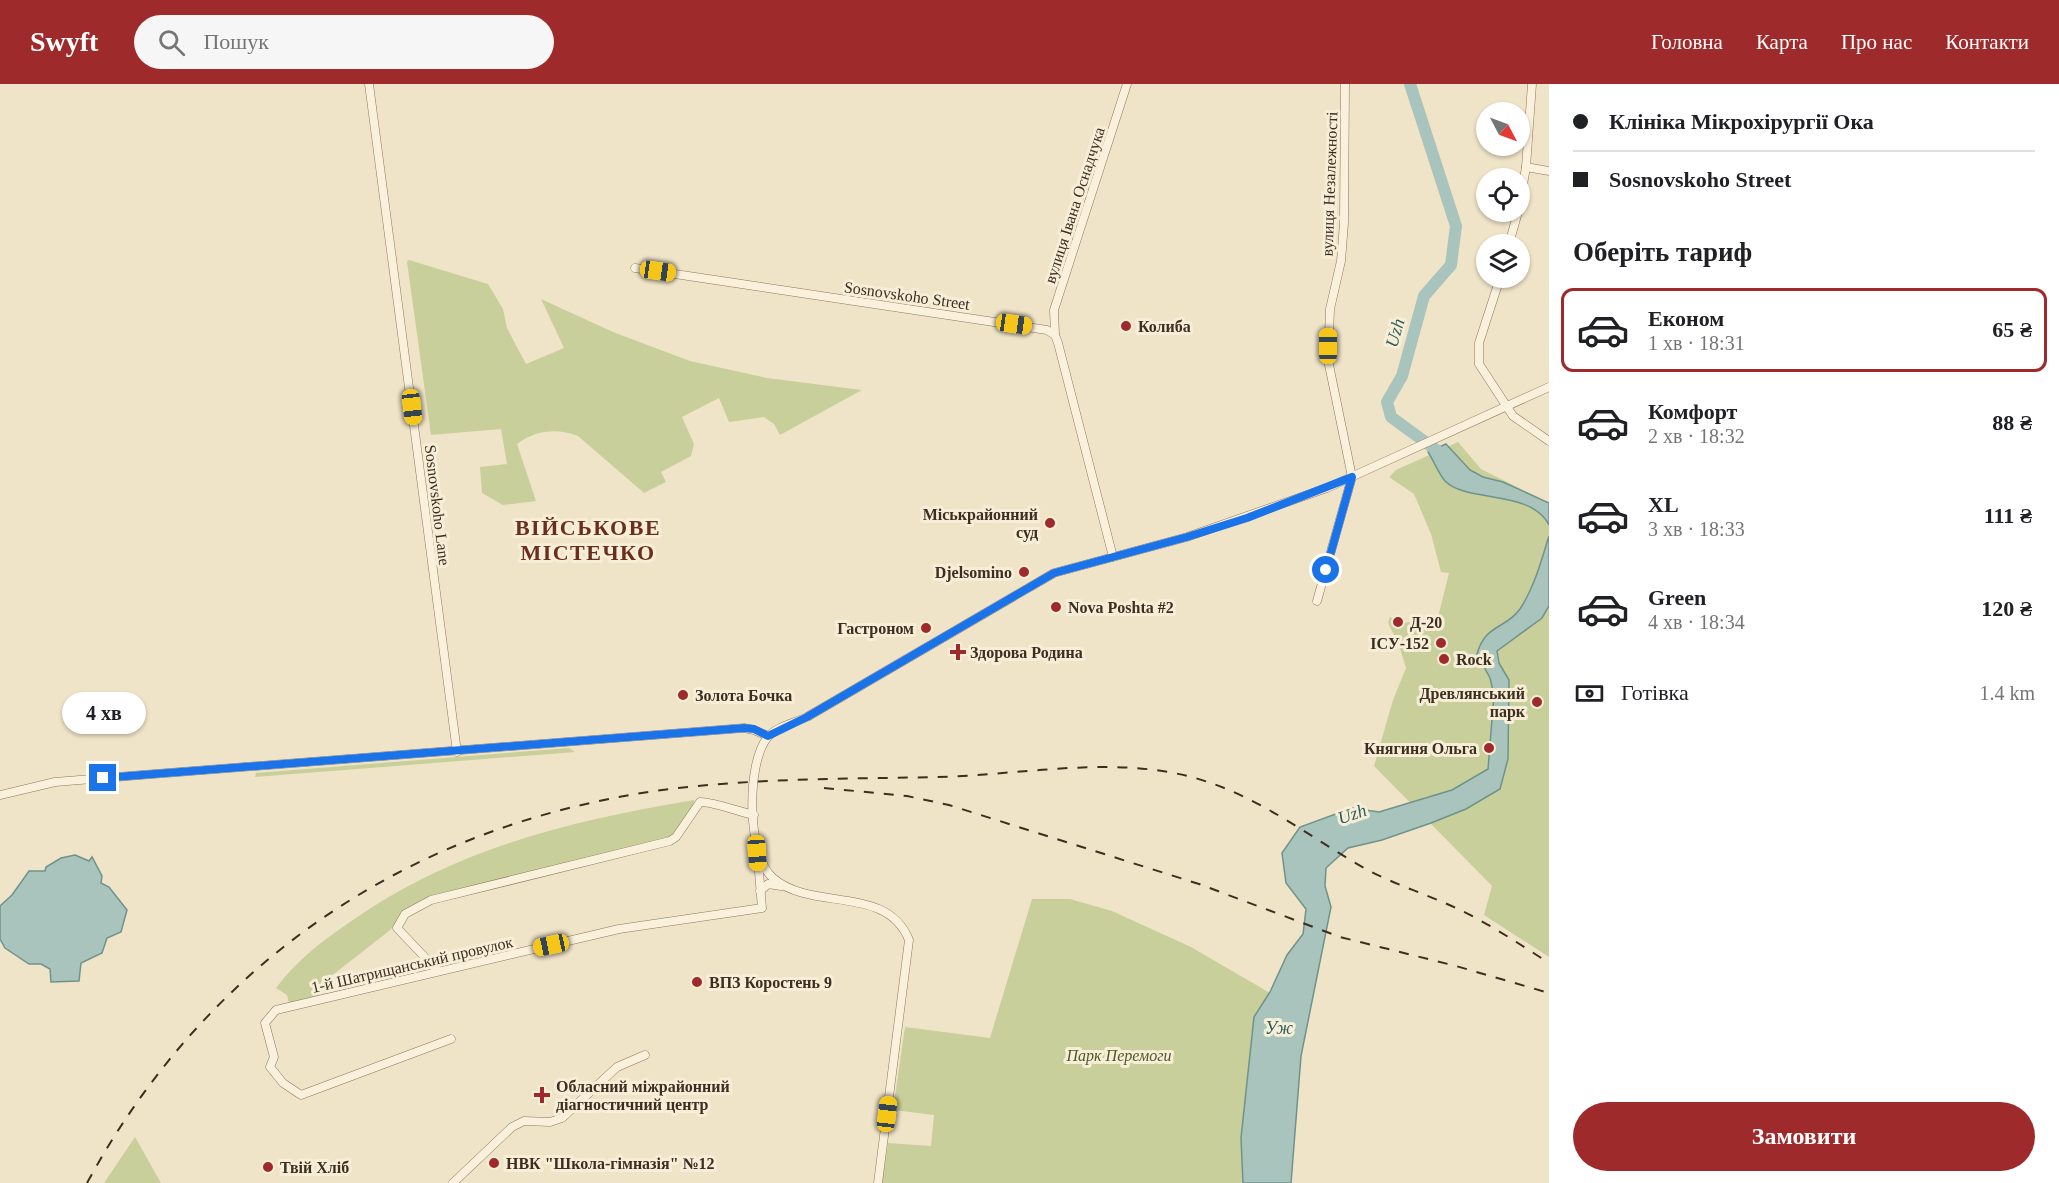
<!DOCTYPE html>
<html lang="uk">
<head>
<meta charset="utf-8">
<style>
  :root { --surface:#fff; --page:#f6f6f6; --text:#202124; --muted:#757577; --line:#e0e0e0; --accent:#9e2a2b }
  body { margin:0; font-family:Georgia,serif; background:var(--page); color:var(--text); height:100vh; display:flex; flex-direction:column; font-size:22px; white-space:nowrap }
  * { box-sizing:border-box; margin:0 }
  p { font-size:20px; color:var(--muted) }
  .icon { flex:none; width:33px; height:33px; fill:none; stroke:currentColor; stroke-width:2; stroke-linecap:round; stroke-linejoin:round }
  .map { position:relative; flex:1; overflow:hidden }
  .side { display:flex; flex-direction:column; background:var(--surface); width:510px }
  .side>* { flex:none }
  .top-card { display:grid; align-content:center; height:132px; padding:0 24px; background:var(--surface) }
  .needle { width:39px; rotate:131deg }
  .tools { position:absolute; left:1476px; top:18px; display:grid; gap:12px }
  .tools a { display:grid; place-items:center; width:54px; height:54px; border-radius:50%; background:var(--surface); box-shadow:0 2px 4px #0004; font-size:30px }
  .end { position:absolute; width:27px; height:27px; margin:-14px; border:8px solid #1a73e8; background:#fff; box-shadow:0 0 0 3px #fff }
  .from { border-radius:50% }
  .bubble { position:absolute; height:42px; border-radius:21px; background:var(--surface); box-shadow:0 2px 4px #0004; font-size:20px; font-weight:600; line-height:42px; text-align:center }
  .car { position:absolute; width:18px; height:36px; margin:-18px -9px; border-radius:8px; box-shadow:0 0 4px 2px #0007; background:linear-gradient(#f5c518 24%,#345 0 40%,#f5c518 0 76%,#345 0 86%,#f5c518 0) }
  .top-card b { display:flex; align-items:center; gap:21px; height:57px; font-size:22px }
  .top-card b+b { border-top:2px solid var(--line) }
  .top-card i { width:15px; height:15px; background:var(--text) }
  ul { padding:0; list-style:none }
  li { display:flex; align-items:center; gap:18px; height:84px; margin:0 12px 9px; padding:0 12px; border:3px solid transparent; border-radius:12px }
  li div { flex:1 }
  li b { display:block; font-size:22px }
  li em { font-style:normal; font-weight:600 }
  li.selected { border-color:var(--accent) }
  li>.icon { width:54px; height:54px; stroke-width:1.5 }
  h2 { padding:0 24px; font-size:27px; line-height:72px }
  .pay { display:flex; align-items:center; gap:15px; height:66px; padding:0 24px; font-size:22px }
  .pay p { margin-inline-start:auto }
  .cta { display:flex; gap:12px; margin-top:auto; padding:12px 24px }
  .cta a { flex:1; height:69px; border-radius:36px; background:var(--accent); color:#fff; font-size:24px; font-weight:600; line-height:69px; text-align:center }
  header { display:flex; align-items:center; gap:36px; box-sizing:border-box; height:84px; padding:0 30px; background:var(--accent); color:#fff }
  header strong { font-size:28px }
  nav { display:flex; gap:33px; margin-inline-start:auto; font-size:21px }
  .search { width:420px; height:54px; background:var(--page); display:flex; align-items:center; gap:15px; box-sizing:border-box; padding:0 21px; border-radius:33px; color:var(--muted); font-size:22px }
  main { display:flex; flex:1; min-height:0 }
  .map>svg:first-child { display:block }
</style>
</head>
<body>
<header>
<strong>Swyft</strong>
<div class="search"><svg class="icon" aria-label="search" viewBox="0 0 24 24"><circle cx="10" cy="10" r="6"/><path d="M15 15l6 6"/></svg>Пошук</div>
<nav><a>Головна</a><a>Карта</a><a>Про нас</a><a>Контакти</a></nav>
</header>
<main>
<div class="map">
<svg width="1549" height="1099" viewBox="0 0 1549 1099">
  <rect width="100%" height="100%" fill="#f0e4c8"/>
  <g fill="#c9cf9b">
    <path d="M409 176 488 200 503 225 507 244 526 280 564 264 541 215 613 248 690 277 767 294 862 306 780 351 774 340 764 333 729 338 719 314 682 333 694 360 691 372 661 388 666 398 644 409 578 352C557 344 536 346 517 360L536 417 503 421 482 409 480 383 507 380 501 345 431 351 407 178Z"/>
    <path d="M1458 358 1481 385 1549 419V873L1484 831 1492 802 1374 682 1393 616 1406 584 1399 561 1388 539 1390 533 1404 539 1438 533 1449 489 1441 488 1431 450 1414 410 1389 393 1396 386Z"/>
    <path d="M569 664 575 668 255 693 256 689Z"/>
    <path d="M694 716V721L674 750 666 754 431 813 410 825 389 847 316 904 320 911 289 919 287 911 276 904C296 877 322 857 350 838 455 764 570 737 694 716Z"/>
    <path d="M1032 815H1070L1112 827 1191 863 1270 909 1254 934 1241 1054 1243 1099H882L888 1059 931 1062 934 1031 893 1026 905 943 990 954Z"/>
    <path d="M135 1053 161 1099H104Z"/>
  </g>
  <g fill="#a9c4bc" stroke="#6f938a" stroke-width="1.5">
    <path d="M1446 360 1470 386 1483 393 1503 398 1549 419V441C1531 405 1466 419 1445 397 1438 389 1434 377 1428 368Z"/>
    <path d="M1549 452V522L1542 534 1497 567 1499 579 1509 596 1508 675 1500 705 1466 725 1431 739 1382 756 1348 764 1326 784 1325 802 1331 823 1301 972 1291 1099H1243L1241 1054 1254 933 1270 908 1287 871 1303 850 1306 825 1286 799 1282 769 1300 743 1352 724 1379 728 1452 706 1488 685 1494 611 1490 594 1477 570C1485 540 1506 545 1520 525 1535 502 1541 477 1549 452Z"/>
    <path d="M75 771 89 777 92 773 102 792 101 799 109 803 127 826 121 848 107 854 102 869 81 879 79 897 51 898 50 885 41 880H29L5 864 0 855V822L12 811 29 787H45L46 783 61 774Z"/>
  </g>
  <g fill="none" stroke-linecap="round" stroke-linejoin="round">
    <path stroke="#a9c4bc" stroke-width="12" d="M1410 0 1456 142 1451 181 1424 212 1402 292 1387 318 1391 333 1439 368 1446 376"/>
    <g stroke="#8d765c" stroke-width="9">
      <g id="minor">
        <path d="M369 0 457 668"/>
        <path d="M1526 83 1549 87"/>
        <path d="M1520 118 1526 83 1532 0"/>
        <path d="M1509 160 1518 128"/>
        <path d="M635 184 1047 246 1055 251 1058 259 1113 473"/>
        <path d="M1500 194 1479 259V280L1513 332 1549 357"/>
        <path d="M1055 251 1054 226 1127 0"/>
        <path d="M1317 517 1352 393 1328 276 1330 225 1341 177 1344 139 1345 0"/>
        <path d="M0 711 55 698 141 691 744 644 754 646 768 652"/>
        <path d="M760 807 768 800 781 802"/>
        <path d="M438 887 397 844 405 830 431 816 670 757 676 753 700 718C711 717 740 728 754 731"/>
        <path d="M451 955 301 1011 283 999 270 983 274 973 265 939 276 926 619 845 762 824 758 776"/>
        <path d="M453 1099 512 1043 524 1037 550 1038 562 1034 617 983 645 971"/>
        <path d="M878 1099 909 856C887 800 812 828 773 794 747 772 746 681 767 654 775 643 794 639 807 633L1054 489 1187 453 1327 404 1549 303"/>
      </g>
    </g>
    <use href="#minor" stroke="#faf1dc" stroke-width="8"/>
    <g stroke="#3d2e20" stroke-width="2" stroke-dasharray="10 10" stroke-linecap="butt">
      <path d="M824 704 907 712 949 721 1199 800 1340 853 1456 882 1549 909"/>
      <path d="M87 1099C207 878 408 743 655 707 749 694 844 695 938 693 1022 691 1113 671 1195 694 1259 712 1308 752 1364 784 1393 800 1426 810 1456 824 1488 839 1518 859 1549 879"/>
    </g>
  </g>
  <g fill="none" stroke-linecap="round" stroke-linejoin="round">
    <path stroke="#1a73e8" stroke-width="8" d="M103 694 744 644 754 645 768 652 807 633 1054 489 1187 453 1247 434 1352 393 1326 486"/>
  </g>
  <g fill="#9e2a2b" stroke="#f7eed8" stroke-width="2">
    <circle cx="1126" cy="242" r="6"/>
    <circle cx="1050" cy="439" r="6"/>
    <circle cx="1024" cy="488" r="6"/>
    <circle cx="1056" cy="523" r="6"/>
    <circle cx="1398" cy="538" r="6"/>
    <circle cx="926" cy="544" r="6"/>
    <circle cx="1441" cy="559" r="6"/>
    <path d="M955 559h6v6h6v6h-6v6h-6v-6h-6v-6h6z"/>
    <circle cx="1444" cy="575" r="6"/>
    <circle cx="683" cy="611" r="6"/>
    <circle cx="1537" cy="618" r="6"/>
    <circle cx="1489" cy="664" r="6"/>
    <circle cx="697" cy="898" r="6"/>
    <path d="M539 1002h6v6h6v6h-6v6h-6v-6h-6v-6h6z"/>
    <circle cx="494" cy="1079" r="6"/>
    <circle cx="268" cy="1083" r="6"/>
  </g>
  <g text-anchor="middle" stroke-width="6" stroke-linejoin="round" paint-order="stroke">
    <g font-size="16" fill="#3d2e20" stroke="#f7eed8">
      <text transform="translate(1329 100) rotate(-88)" y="6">вулиця Незалежності</text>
      <text transform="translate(1074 121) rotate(-72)" y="6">вулиця Івана Оснадчука</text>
      <text transform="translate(907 211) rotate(8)" y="6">Sosnovskoho Street</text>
      <text transform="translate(438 421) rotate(83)" y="6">Sosnovskoho Lane</text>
      <text transform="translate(412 880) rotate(-13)" y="6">1-й Шатрищанський провулок</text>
    </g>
    <g font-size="16" font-weight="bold" fill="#3d2e20" stroke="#f7eed8" text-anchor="start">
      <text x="1138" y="248">Колиба</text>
      <text x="1038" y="436" text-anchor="end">Міськрайонний<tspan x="1038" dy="18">суд</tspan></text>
      <text x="1012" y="494" text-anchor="end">Djelsomino</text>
      <text x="1068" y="529">Nova Poshta #2</text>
      <text x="1410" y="544">Д-20</text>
      <text x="914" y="550" text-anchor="end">Гастроном</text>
      <text x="1429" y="565" text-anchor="end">ІСУ-152</text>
      <text x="970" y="574">Здорова Родина</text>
      <text x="1456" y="581">Rock</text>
      <text x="1525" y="615" text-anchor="end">Древлянський<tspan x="1525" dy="18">парк</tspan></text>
      <text x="695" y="617">Золота Бочка</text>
      <text x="1477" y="670" text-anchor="end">Княгиня Ольга</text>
      <text x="709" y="904">ВПЗ Коростень 9</text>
      <text x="556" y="1008">Обласний міжрайонний<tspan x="556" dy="18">діагностичний центр</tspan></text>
      <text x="506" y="1085">НВК "Школа-гімназія" №12</text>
      <text x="280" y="1089">Твій Хліб</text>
    </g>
    <g font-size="16" font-style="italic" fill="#4d5a26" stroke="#f7eed8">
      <text x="1119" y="977">Парк Перемоги</text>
    </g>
    <g font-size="18" font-style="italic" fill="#2f5d5a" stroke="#f7eed8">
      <text transform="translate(1395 249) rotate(-74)" y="6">Uzh</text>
      <text transform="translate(1352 730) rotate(-19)" y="6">Uzh</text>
      <text x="1279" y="950">Уж</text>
    </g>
    <g font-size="22" font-weight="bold" letter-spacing="1.5" fill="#6b2e1e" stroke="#f7eed8">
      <text x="588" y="451">ВІЙСЬКОВЕ<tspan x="588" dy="25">МІСТЕЧКО</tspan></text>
    </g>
  </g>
</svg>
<div class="tools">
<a><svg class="needle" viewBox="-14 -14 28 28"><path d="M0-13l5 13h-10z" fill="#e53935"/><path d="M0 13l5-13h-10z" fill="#757577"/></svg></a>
<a><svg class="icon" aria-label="locate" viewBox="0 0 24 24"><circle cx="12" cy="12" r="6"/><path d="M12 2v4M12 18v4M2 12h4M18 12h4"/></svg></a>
<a><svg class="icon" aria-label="layers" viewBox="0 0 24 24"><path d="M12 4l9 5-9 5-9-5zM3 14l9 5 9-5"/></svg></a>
</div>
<i class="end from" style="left:1326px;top:486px"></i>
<i class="end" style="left:103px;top:694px"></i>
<div class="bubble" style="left:62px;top:608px;width:84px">4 хв</div>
<i class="car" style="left:658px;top:187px;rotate:98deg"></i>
<i class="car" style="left:1014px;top:240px;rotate:98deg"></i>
<i class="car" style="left:1328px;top:262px;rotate:0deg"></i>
<i class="car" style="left:412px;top:323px;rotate:173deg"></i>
<i class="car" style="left:757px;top:769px;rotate:176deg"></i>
<i class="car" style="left:551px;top:861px;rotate:258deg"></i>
<i class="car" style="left:887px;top:1030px;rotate:7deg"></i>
</div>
<section class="side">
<div class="top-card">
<b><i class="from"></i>Клініка Мікрохірургії Ока</b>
<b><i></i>Sosnovskoho Street</b>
</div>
<h2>Оберіть тариф</h2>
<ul>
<li class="selected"><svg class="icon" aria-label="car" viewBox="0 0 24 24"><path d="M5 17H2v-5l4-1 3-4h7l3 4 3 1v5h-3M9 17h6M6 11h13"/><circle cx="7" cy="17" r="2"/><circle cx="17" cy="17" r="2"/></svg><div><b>Економ</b><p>1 хв · 18:31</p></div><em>65 ₴</em></li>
<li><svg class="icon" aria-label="car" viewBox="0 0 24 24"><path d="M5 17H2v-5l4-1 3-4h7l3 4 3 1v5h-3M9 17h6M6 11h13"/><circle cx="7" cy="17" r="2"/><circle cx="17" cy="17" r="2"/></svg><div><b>Комфорт</b><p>2 хв · 18:32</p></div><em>88 ₴</em></li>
<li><svg class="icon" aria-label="car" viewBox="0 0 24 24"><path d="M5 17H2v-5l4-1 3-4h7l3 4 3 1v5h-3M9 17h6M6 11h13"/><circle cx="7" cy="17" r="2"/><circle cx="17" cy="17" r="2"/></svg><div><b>XL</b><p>3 хв · 18:33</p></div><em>111 ₴</em></li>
<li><svg class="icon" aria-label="car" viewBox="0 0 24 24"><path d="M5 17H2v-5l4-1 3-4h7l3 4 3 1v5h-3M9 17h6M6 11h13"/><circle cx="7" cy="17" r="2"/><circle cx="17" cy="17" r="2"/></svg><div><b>Green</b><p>4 хв · 18:34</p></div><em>120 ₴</em></li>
</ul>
<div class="pay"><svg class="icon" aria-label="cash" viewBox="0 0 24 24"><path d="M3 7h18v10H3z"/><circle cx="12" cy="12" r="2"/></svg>Готівка<p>1.4 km</p></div>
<div class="cta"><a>Замовити</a></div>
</section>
</main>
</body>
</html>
